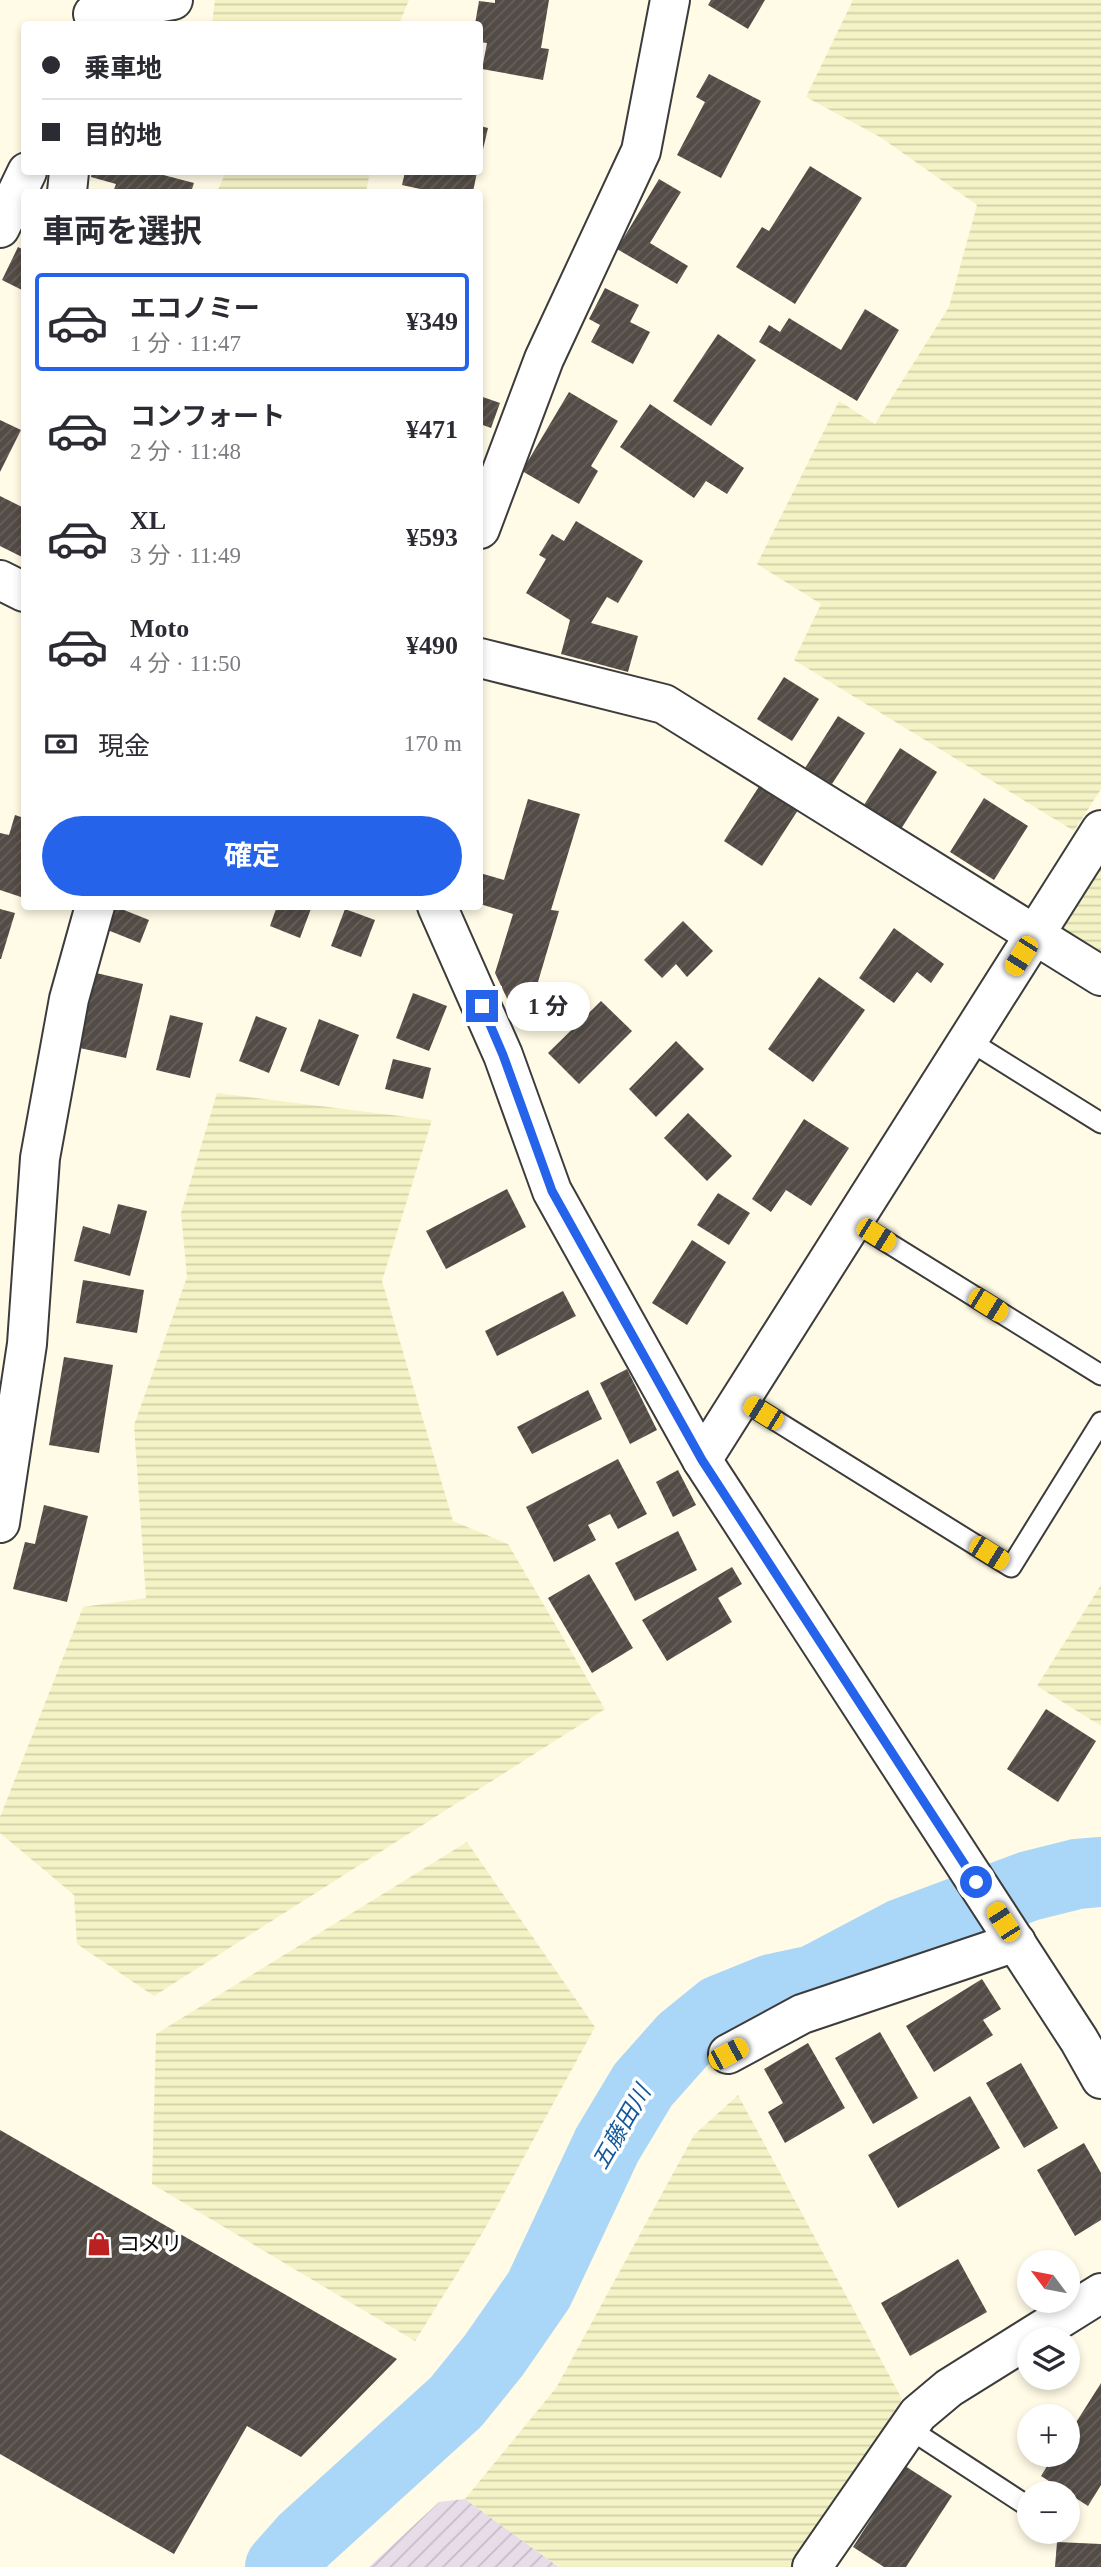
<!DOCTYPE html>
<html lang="ja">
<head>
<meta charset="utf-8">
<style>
  :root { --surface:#fff; --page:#f7f7f7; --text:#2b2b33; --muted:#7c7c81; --line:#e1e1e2; --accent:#2563eb }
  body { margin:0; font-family:"Times New Roman","Noto Sans JP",serif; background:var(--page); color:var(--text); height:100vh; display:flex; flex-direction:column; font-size:26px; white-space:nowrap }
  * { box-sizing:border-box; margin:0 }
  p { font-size:23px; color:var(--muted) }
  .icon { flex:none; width:38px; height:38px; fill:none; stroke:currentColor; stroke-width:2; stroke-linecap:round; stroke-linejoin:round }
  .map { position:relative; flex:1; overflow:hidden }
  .details { position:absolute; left:21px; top:189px; width:462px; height:721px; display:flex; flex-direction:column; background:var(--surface); border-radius:7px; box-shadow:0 4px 10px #0003 }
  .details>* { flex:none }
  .guide { position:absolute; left:21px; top:21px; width:462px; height:154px; border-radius:7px; box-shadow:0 4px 10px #0003; display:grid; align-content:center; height:154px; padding:0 21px; background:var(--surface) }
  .needle { width:46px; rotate:302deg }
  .buttons { position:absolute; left:1017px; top:2250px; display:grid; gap:14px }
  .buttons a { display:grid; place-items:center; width:63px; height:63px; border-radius:50%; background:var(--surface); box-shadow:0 4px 10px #0003; font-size:35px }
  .end { position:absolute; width:32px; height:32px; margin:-16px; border:9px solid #2563eb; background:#fff; box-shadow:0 0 0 4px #fff }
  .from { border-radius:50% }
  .bubble { position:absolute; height:49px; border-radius:24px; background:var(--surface); box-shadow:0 4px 10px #0003; font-size:23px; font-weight:700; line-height:49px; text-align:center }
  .car { position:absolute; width:21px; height:42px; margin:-21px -10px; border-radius:9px; box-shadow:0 0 5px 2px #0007; background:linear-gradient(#f5c518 24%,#345 0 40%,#f5c518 0 76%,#345 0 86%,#f5c518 0) }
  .guide b { display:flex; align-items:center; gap:24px; height:66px; font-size:26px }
  .guide b+b { border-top:2px solid var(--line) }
  .guide i { width:18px; height:18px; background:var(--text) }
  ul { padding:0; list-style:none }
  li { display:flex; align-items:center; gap:21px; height:98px; margin:0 14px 10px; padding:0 7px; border:4px solid transparent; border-radius:7px }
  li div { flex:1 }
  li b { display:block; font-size:26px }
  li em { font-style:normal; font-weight:700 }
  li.active { border-color:var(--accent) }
  li>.icon { width:63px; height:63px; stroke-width:1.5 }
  h2 { padding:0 21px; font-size:32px; line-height:84px }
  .pay { display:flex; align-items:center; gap:18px; height:77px; padding:0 21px; font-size:26px }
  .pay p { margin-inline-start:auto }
  .cta { display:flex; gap:14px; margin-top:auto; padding:14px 21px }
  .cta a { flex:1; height:80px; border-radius:42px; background:var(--accent); color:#fff; font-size:28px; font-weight:700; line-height:80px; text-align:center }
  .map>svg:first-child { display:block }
</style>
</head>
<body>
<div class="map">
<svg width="1101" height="2567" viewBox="0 0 1101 2567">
  <defs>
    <pattern id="industrial-furrows" width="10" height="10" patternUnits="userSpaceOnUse" patternTransform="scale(1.75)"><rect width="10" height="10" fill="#e9dce9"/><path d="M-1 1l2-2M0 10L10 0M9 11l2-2" fill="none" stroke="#c6bbc6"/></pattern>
    <pattern id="farmland-rules" width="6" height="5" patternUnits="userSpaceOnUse" patternTransform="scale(1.75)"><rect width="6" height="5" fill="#f4f3c6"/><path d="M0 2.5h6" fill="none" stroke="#d0cfa9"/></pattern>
    <pattern id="building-hatch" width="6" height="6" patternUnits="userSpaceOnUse" patternTransform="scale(1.75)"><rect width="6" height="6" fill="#524b46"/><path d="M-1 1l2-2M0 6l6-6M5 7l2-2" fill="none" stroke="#66605c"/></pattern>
  </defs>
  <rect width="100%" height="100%" fill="#fffbe6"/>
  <path fill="url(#industrial-furrows)" d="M465 2499 559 2567H369L439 2502Z"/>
  <g fill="url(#farmland-rules)">
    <path d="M215 0H409L399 24H212Z"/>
    <path d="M853 0H1101V789L1074 831 794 660 821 604 757 564 839 401 875 424 949 307 977 205 880 137 806 97Z"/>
    <path d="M226 172H370L366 192H217Z"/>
    <path d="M1101 863V953L1060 927Z"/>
    <path d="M217 1093 432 1120 382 1281 453 1521 508 1544 605 1709 154 1996 77 1944 74 1895 0 1833V1817L83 1607 146 1598 134 1425 187 1277 181 1213Z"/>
    <path d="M1101 1585V1726L1037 1686Z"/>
    <path d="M467 1842 595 2027 483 2232 415 2341 152 2184 156 2034Z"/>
    <path d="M738 2095 902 2399 792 2567H559L465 2499 556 2388 694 2135Z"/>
  </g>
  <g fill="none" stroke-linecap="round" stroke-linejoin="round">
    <path stroke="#aad6f7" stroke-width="70" d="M280 2567 304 2540 456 2402 494 2355 539 2290 607 2145 643 2085 683 2040 720 2010 772 1989 814 1980 903 1933 1029 1886 1077 1874 1101 1872"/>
  </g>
  <g fill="url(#building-hatch)">
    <path d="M495 0H549L541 48 549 49 543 80 482 69 487 43 480 42V24H475L479 1 495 3Z"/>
    <path d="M711 0H765L748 29 708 5Z"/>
    <path d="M709 74 761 101 721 178 677 155 705 102 696 97Z"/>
    <path d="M480 126 488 128 481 158H480Z"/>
    <path d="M810 166 862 198 795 304 736 267 762 227 769 231Z"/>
    <path d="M92 172H152L194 183 191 192H113L116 184 91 177Z"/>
    <path d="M405 172H477L473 192H434L402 185Z"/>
    <path d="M659 179 681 192 650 243 688 266 677 284 617 249Z"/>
    <path d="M18 247 24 250V291L2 280Z"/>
    <path d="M605 288 639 305 630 322 650 332 633 364 591 342 600 325 589 319Z"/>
    <path d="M865 309 899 330 857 401 759 342 769 325 780 332 789 318 841 350Z"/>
    <path d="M718 334 756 360 711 426 673 401Z"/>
    <path d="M569 392 618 421 591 466 598 471 579 504 522 471Z"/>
    <path d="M480 396 500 403 491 428 480 424Z"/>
    <path d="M650 404 744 468 727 494 706 481 694 498 620 447Z"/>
    <path d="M0 420 21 430 0 472Z"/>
    <path d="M0 496 24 508V558L0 546Z"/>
    <path d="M576 521 643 561 618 603 607 597 591 623 638 636 628 672 561 654 570 620 526 593 546 559 539 555 552 534 564 541Z"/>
    <path d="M784 677 819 699 792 741 757 719Z"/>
    <path d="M838 716 865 733 832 784 805 768Z"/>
    <path d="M900 748 937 772 901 829 864 805Z"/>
    <path d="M760 785 798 810 762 866 724 841Z"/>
    <path d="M984 798 1028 826 994 880 950 852Z"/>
    <path d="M528 799 580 814 551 910 559 911 535 992 546 1016 521 1028 495 973 513 914 480 904V873L504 880Z"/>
    <path d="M15 815 24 818V898L0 890V833L9 835Z"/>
    <path d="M108 906H114L149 920 140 943 100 927Z"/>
    <path d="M277 906H312L300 938 270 926Z"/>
    <path d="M0 909 15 913 1 959H0Z"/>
    <path d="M345 909 375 920 361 957 331 946Z"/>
    <path d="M683 921 713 951 687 977 676 964 662 978 644 960Z"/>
    <path d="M894 928 944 964 931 983 917 972 894 1003 859 978Z"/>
    <path d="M92 972 143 984 126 1058 75 1047Z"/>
    <path d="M819 977 865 1010 813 1082 768 1049Z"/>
    <path d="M413 993 447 1006 429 1051 396 1038Z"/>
    <path d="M601 1001 632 1031 579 1084 548 1053Z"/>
    <path d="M170 1015 203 1023 190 1078 156 1070Z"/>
    <path d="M256 1016 287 1028 269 1073 239 1061Z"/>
    <path d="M319 1019 359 1035 339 1086 300 1071Z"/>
    <path d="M676 1041 704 1069 656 1117 629 1089Z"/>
    <path d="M393 1059 431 1068 423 1099 385 1089Z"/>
    <path d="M688 1113 732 1156 707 1181 664 1138Z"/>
    <path d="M804 1119 849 1148 811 1206 786 1190 771 1212 752 1199Z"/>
    <path d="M507 1189 526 1227 446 1269 426 1231Z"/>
    <path d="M718 1193 750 1213 729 1245 697 1225Z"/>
    <path d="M118 1204 147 1211 130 1276 74 1261 83 1226 110 1234Z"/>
    <path d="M692 1240 726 1262 687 1325 652 1303Z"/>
    <path d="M83 1280 144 1290 137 1333 76 1323Z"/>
    <path d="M563 1291 576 1316 497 1356 485 1331Z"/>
    <path d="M64 1357 113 1365 99 1453 49 1445Z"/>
    <path d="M627 1369 657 1430 630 1444 600 1383Z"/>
    <path d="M588 1390 602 1419 532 1454 517 1427Z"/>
    <path d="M618 1459 647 1514 618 1529 610 1514 588 1525 596 1540 554 1562 526 1507Z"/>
    <path d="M678 1470 696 1505 673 1517 656 1482Z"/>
    <path d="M44 1505 88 1516 67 1602 13 1589 25 1542 35 1544Z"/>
    <path d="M678 1531 697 1570 635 1601 615 1563Z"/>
    <path d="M732 1567 742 1584 718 1598 732 1622 667 1661 642 1620Z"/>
    <path d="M589 1574 633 1648 592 1673 548 1598Z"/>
    <path d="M1046 1709 1096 1741 1058 1802 1007 1769Z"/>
    <path d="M982 1979 1001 2009 983 2020 993 2035 934 2072 906 2026Z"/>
    <path d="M880 2032 918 2098 873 2124 835 2058Z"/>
    <path d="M808 2043 845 2108 785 2143 768 2112 783 2103 764 2069Z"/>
    <path d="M1021 2063 1058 2128 1024 2148 986 2083Z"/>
    <path d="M970 2096 1000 2148 898 2208 868 2155Z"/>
    <path d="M0 2130 397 2359 301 2457 247 2426 174 2554 0 2454Z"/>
    <path d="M1084 2143 1101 2173V2220L1075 2236 1037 2170Z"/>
    <path d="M958 2259 987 2312 910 2356 881 2303Z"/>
    <path d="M1101 2383V2485L1088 2506 1041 2476 1054 2455H1068V2435Z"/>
    <path d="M905 2466 952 2496 906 2567H884L853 2547Z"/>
    <path d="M1057 2542 1101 2544V2567H1055Z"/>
  </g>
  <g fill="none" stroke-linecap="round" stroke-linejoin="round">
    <g stroke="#3c3c3c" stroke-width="23">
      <g id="lane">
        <path d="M968 1040 1101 1123"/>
        <path d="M853 1221 1101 1375"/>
        <path d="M741 1399 1011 1567 1101 1422"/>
        <path d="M908 2428 1029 2507"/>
      </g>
    </g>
    <g stroke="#3c3c3c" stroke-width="42">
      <g id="street">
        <path d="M93 14 173 0"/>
        <path d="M67 192 69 172"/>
        <path d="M0 228 27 172"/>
        <path d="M480 529 544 359 641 151 670 0"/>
        <path d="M0 580 24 592"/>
        <path d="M480 658 664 704 1101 976"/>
        <path d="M437 906 503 1055 552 1191 702 1460 1079 2040 1101 2079"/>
        <path d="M702 1460 1101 830"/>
        <path d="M0 1523 27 1344 40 1158 69 999 95 906"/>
        <path d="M728 2054 802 2014 1016 1942"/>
        <path d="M812 2567 918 2414 949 2388 1101 2293"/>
      </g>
    </g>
    <use href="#lane" stroke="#fff" stroke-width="19"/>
    <use href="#street" stroke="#fff" stroke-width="38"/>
  </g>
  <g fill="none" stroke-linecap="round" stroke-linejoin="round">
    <path stroke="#2563eb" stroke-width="9" d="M482 1006 503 1055 552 1191 702 1460 976 1882"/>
  </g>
  <defs>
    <g id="shop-bare" transform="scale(1.89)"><path d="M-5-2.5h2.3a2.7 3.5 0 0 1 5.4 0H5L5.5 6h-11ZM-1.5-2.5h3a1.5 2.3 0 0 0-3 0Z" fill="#bb2120" stroke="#fff" stroke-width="2.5" paint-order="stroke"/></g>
  </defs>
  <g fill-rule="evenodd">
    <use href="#shop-bare" x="99" y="2244"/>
  </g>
  <g text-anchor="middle" stroke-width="7" stroke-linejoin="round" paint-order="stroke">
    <g font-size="21" fill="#090909" stroke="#fff" text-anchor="start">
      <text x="119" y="2251">コメリ</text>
    </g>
    <g font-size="23" font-style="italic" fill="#12589c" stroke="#fff">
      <text transform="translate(621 2127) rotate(-60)" y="8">五藤田川</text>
    </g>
  </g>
</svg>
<div class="buttons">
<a><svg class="needle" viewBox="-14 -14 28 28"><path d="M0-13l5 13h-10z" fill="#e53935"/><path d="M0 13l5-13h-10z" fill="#7c7c81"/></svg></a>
<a><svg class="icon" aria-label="layers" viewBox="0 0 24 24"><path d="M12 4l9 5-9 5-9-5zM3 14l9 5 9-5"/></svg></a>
<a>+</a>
<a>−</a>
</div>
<i class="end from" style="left:976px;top:1882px"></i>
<i class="end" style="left:482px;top:1006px"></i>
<div class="bubble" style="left:506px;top:982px;width:84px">1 分</div>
<i class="car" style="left:1021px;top:956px;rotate:212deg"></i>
<i class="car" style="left:876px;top:1235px;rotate:122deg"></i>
<i class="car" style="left:988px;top:1305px;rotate:122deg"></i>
<i class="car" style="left:763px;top:1413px;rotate:302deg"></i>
<i class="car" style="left:989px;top:1553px;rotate:122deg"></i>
<i class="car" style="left:1003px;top:1922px;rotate:327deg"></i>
<i class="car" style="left:728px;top:2054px;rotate:62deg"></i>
<div class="guide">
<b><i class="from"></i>乗車地</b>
<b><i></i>目的地</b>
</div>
<section class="details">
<h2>車両を選択</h2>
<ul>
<li class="active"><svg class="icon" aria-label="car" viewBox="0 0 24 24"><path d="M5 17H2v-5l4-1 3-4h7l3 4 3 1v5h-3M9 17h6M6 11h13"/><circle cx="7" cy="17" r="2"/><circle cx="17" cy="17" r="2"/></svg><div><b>エコノミー</b><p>1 分 · 11:47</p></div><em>¥349</em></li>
<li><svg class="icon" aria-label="car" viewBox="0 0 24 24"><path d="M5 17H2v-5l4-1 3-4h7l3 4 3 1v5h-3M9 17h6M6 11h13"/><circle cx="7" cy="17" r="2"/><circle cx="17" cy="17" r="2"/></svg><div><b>コンフォート</b><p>2 分 · 11:48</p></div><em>¥471</em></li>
<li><svg class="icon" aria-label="car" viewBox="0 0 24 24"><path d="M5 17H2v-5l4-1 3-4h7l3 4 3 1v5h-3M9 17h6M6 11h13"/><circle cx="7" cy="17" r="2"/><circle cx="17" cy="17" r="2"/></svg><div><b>XL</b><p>3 分 · 11:49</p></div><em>¥593</em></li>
<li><svg class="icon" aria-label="car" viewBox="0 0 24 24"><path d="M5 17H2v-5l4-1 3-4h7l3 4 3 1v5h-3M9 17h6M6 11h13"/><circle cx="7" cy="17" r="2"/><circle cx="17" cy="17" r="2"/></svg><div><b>Moto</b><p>4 分 · 11:50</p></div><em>¥490</em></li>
</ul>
<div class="pay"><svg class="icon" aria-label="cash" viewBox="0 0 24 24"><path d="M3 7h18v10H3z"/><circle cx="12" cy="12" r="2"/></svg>現金<p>170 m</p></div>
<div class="cta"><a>確定</a></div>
</section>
</div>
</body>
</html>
